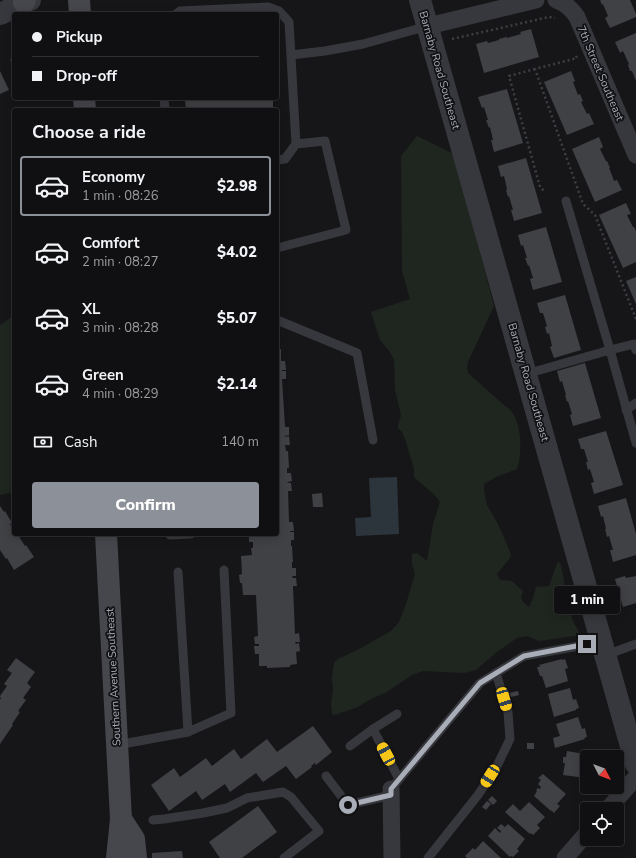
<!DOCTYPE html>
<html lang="en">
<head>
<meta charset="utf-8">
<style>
  :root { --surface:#101012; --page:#1e1e20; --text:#f1f3f6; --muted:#9c9d9f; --line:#303032; --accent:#8c9099 }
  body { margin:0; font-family:"Nunito Sans",sans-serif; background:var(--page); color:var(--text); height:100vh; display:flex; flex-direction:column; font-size:15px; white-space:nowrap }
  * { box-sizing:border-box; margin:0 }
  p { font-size:13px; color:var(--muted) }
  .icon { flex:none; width:22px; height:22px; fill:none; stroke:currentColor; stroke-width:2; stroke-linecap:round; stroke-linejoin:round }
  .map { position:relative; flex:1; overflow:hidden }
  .details { position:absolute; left:12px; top:108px; width:267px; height:428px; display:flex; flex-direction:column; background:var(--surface); border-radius:4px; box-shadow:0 2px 10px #0003,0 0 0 1px var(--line) }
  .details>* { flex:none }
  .banner { position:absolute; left:12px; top:12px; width:267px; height:88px; border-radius:4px; box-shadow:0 2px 10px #0003,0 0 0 1px var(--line); display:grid; align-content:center; height:88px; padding:0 20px; background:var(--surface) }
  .needle { width:26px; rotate:132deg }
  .buttons { position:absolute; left:580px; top:750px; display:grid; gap:8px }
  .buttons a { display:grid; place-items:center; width:44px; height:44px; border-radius:4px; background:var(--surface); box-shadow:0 2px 10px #0003,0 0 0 1px var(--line); font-size:20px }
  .end { position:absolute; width:18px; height:18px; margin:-9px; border:5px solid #a8adb8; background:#111; box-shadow:0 0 0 2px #111 }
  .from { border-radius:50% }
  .bubble { position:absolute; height:28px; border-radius:4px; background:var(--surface); box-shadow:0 2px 10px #0003,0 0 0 1px var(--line); font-size:13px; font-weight:800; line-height:28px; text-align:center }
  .car { position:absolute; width:12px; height:24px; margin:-12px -6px; border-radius:5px; box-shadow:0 0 3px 1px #0007; background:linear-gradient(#f5c518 24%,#345 0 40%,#f5c518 0 76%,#345 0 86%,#f5c518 0) }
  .banner b { display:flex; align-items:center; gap:14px; height:38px; font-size:15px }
  .banner b+b { border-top:1px solid var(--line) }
  .banner i { width:10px; height:10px; background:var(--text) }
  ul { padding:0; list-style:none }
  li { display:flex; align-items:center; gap:12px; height:60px; margin:0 8px 6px; padding:0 12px; border:2px solid transparent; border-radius:4px }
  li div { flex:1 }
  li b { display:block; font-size:15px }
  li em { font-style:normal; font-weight:800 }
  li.on { border-color:var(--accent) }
  li>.icon { width:36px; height:36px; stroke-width:1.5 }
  h2 { padding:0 20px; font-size:18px; line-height:48px }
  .pay { display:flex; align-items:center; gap:10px; height:44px; padding:0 20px; font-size:15px }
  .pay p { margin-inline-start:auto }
  .cta { display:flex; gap:8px; margin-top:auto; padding:8px 20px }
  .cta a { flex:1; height:46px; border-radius:4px; background:var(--accent); color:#fff; font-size:16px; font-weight:800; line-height:46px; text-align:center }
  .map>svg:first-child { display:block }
</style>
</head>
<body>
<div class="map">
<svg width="636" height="858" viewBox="0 0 636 858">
  <rect width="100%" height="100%" fill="#161618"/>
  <g fill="#1e261f">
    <path d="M417 136 454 154 494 306 468 362 467 367 468 373 505 406C522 414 523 453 517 469L496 477 484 484V490L487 505 498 524 511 554 510 558 497 574 500 580 512 581 523 591 521 597 523 602 529 607 533 598 536 587 549 586 558 561 561 565 564 581 565 593 573 621 580 634 574 636 539 641 527 636 517 638 497 652 476 670 464 673 423 671 412 675 387 692 369 700 358 707 335 715 332 714 331 704 333 689 332 678 333 669 334 663 338 659 359 649 391 631 399 622 406 604 415 574 412 564V554L417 553 427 561 433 524 440 502C436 494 421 484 414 477V469L405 439 402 432 398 428V425L401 416 400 411 395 390 394 360 390 352 380 340 371 312 410 299 402 271 401 156Z"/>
    <path d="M14 315V492L0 495V325Z"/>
  </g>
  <path fill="#2c353c" d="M397 477 399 534 356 536 355 518 371 517 369 478Z"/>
  <g fill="#404145">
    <path d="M600 0H630L636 14V17L610 28 605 18 608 16 603 4 602 5Z"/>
    <path d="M531 29 539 57 484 73 476 44 487 41 488 43 499 40V39L506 37V36L507 38 521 34 520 32Z"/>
    <path d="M636 33V81L632 71H630L628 65 629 64 623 51 620 53 615 42Z"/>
    <path d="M14 57V69L10 59Z"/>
    <path d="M0 71 9 90 0 94Z"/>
    <path d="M571 71 575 81 573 82 578 95 580 94 583 101 581 102 587 114 589 113 594 124 567 135 544 82Z"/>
    <path d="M507 89 523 143 494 152 491 140H493L490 127 489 128 486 120H488L484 107 482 108 478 97Z"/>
    <path d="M178 98H273V110H187L186 109 185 101H178Z"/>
    <rect x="277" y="126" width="3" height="14"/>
    <path d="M599 137 603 147 600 149 606 161H607L610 168H609L610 170 614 181 617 180 622 190 595 202 572 149Z"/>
    <path d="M526 158 542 213 514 221 511 210H513L509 196 508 197 506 190 507 189 504 176 501 177 498 166Z"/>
    <path d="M626 203 631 214 627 215 633 227H634L636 231V262L623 268 599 215Z"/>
    <path d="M546 227 562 282 533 290 530 279 533 278 529 265 528 266 525 258H527L523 245 521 246 518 235Z"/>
    <path d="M636 277V304L626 281Z"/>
    <path d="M565 295 581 350 554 358 550 347 552 346 549 333 547 334 545 327 547 326 543 313H540L537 303Z"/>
    <path d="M277 349H281V361H285L286 370H282V371H286V379H282L285 427H289V435L285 436V437L289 436 290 445H285L286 451H288L289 468H287V473H291L292 481 288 482 287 483H291L292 491H288L289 522H293L294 531H290V532H294V540H291V546H292L293 562H292V568H296V576H292L293 578H296L297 586H293L295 634 299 633 300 642H295L296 644 299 643 300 651 296 652 297 664 290 665V667L267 668V666H259V654H255L254 646H259V644H255L254 637 258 636 256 595H243L242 583H240L239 575 242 574 241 556 252 555 251 548H253V542H249V535L277 534Z"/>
    <path d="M585 363 601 418 573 426 570 415 572 414 568 401 567 402 565 395H566L562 381 560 382 557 371Z"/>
    <path d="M606 431 623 485 594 494 591 483 594 482 590 469 588 470 586 462H588L584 449H581L578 439Z"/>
    <path d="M322 493 323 507H313L312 494Z"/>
    <path d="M626 498 636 534V555L613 562 610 550H613L609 536 607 537 605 529H606L603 516 601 517 598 506Z"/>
    <path d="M0 506 4 512 5 511 12 523 10 524 14 531V534H16L17 536 18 535 25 546 26 545 34 557 14 570 7 558 6 559 0 550Z"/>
    <path d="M625 576 626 578 636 576V603L623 607 615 579Z"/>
    <path d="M16 658 35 672 27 683 31 687 23 698 26 700 18 711 20 712 12 724 13 725 0 744V700L1 698 0 697V696L7 686 4 684 12 673 7 670Z"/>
    <path d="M562 659V660L565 659 568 668 565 669 568 681 546 688 542 676H540L537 667H540L539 665Z"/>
    <path d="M570 688 573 700 576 699 579 708 576 709V710L554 717 548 694Z"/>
    <path d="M518 691 519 695 511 697 509 693Z"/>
    <path d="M578 717 582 729 585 728 587 737 584 738 585 739 555 748 553 738 560 736 556 724Z"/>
    <path d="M313 726 332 752 316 765 315 763 311 766 312 767 296 779 286 766 263 782 256 773 230 792 225 784 202 800 196 791 169 811 151 785 174 768 180 777 206 758 212 766 234 749 241 759 267 739 277 752Z"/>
    <rect x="527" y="743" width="7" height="6"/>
    <path d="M567 751 590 755 589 757H587L586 778 563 775 565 763H563V757H566Z"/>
    <path d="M543 774 566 794 557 804 560 806 554 813 551 810V811L534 796 537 791 536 790 538 788 540 789 541 787 538 784 541 780 538 778Z"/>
    <path d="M492 796 497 801 493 805 488 800Z"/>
    <path d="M487 801 491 804 486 810 482 807Z"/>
    <path d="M529 802 545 817 537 825 540 828 533 835 531 833 530 834 505 812 513 804 520 811Z"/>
    <path d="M258 806 277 832 242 858H220L209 842Z"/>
    <path d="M501 824 505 827 508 824 525 839 517 849 519 851 513 857 511 856 510 857 488 836 495 828 500 833 501 831 497 828Z"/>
    <path d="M483 841 501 858H467L465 856 473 848 475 850Z"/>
    <path d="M182 851 183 858H152V853Z"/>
  </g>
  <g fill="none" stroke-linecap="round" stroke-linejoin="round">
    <g stroke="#3d3f44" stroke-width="2.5" stroke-dasharray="2 3" stroke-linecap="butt">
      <path d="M452 39 549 17 555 18"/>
      <path d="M576 56 577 58 535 69 583 204 595 215 636 319"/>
      <path d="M535 69 509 76 540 187 545 192"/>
    </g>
    <g stroke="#37383d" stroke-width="9">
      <path d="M176 14 180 11 268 7 279 11 289 22 296 144"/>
      <path d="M291 55 325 51 363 44 428 26"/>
      <path d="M164 98 165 110"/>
      <path d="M277 160 285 159 296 144 325 141 346 230 277 248"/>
      <path d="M566 201 610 350 634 344 636 350"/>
      <path d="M277 320 357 353 373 440"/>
      <path d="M526 374 610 350 636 443"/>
      <path d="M626 410 636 403"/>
      <path d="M170 534V535L191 534"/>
      <path d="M606 655 636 644"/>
      <path d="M373 729 397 714"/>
      <path d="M188 732 231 713 224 570"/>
      <path d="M117 745 188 732 178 572"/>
      <path d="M350 746 373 729 399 779"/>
      <path d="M326 776 348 805 391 795"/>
      <path d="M391 789 480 683 524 656 601 642"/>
      <path d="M153 820 164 819 203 813 227 808 247 798 283 792 291 797 319 831 284 858"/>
      <path d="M428 858 478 795 497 766 510 739 508 712 496 673"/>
    </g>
    <g stroke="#37383d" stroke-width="17">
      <path d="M556 0C565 3 571 8 577 17L636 155"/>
      <path d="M428 26 536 0"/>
      <path d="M391 789 392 858"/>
      <path d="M608 809 636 777"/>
      <path d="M565 858 587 833"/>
    </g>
    <g stroke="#37383d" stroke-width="22">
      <path d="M420 0 636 764"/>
      <path d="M0 14C10 10 19 3 30 0"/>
    </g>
    <g stroke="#45474d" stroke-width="22">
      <path d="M79 0 80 14"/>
      <path d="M24 2 25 0"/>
      <path d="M84 98 85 110"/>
      <path d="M106 534 121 819 117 858"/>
      <path d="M121 819 134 839 136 858"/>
    </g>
  </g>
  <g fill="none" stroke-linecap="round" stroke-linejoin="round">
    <path stroke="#a8adb8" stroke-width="5" d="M348 805 391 795V789L480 683 524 656 587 644"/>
  </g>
  <g text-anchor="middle" stroke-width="3.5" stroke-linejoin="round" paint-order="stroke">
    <g font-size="11" fill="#a8adb8" stroke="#111113">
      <text transform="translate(440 70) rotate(74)" y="4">Barnaby Road Southeast</text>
      <text transform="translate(601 73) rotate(67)" y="4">7th Street Southeast</text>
      <text transform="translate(529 382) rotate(74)" y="4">Barnaby Road Southeast</text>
      <text transform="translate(113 677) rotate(-93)" y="4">Southern Avenue Southeast</text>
    </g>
  </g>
</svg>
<div class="buttons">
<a><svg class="needle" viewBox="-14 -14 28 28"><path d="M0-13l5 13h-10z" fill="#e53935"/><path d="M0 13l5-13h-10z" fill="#9c9d9f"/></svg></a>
<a><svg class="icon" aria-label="locate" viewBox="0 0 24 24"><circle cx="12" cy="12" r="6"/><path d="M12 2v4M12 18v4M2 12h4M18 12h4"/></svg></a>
</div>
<i class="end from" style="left:348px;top:805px"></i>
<i class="end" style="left:587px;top:644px"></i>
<div class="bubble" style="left:554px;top:586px;width:66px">1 min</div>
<i class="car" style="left:504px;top:699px;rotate:164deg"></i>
<i class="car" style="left:386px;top:754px;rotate:332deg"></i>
<i class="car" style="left:490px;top:776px;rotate:212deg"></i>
<div class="banner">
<b><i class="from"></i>Pickup</b>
<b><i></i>Drop-off</b>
</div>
<section class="details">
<h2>Choose a ride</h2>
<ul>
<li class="on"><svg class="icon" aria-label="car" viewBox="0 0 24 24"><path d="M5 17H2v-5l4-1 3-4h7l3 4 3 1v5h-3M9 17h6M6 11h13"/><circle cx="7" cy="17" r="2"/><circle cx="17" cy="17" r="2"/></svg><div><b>Economy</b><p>1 min · 08:26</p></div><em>$2.98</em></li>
<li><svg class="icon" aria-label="car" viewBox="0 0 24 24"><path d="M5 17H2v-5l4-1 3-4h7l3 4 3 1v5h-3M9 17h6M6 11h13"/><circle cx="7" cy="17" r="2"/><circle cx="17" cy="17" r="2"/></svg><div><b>Comfort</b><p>2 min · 08:27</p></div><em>$4.02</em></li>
<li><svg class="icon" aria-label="car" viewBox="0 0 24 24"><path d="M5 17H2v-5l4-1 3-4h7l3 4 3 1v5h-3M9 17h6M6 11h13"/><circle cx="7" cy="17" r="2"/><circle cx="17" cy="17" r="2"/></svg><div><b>XL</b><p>3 min · 08:28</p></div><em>$5.07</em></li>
<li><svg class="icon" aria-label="car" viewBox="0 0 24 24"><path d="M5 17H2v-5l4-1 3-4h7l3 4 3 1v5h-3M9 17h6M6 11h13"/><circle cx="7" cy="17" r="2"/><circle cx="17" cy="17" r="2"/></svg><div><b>Green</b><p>4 min · 08:29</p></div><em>$2.14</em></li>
</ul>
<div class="pay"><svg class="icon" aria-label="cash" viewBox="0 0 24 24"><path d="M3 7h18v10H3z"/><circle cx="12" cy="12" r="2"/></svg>Cash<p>140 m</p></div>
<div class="cta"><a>Confirm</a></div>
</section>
</div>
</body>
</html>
